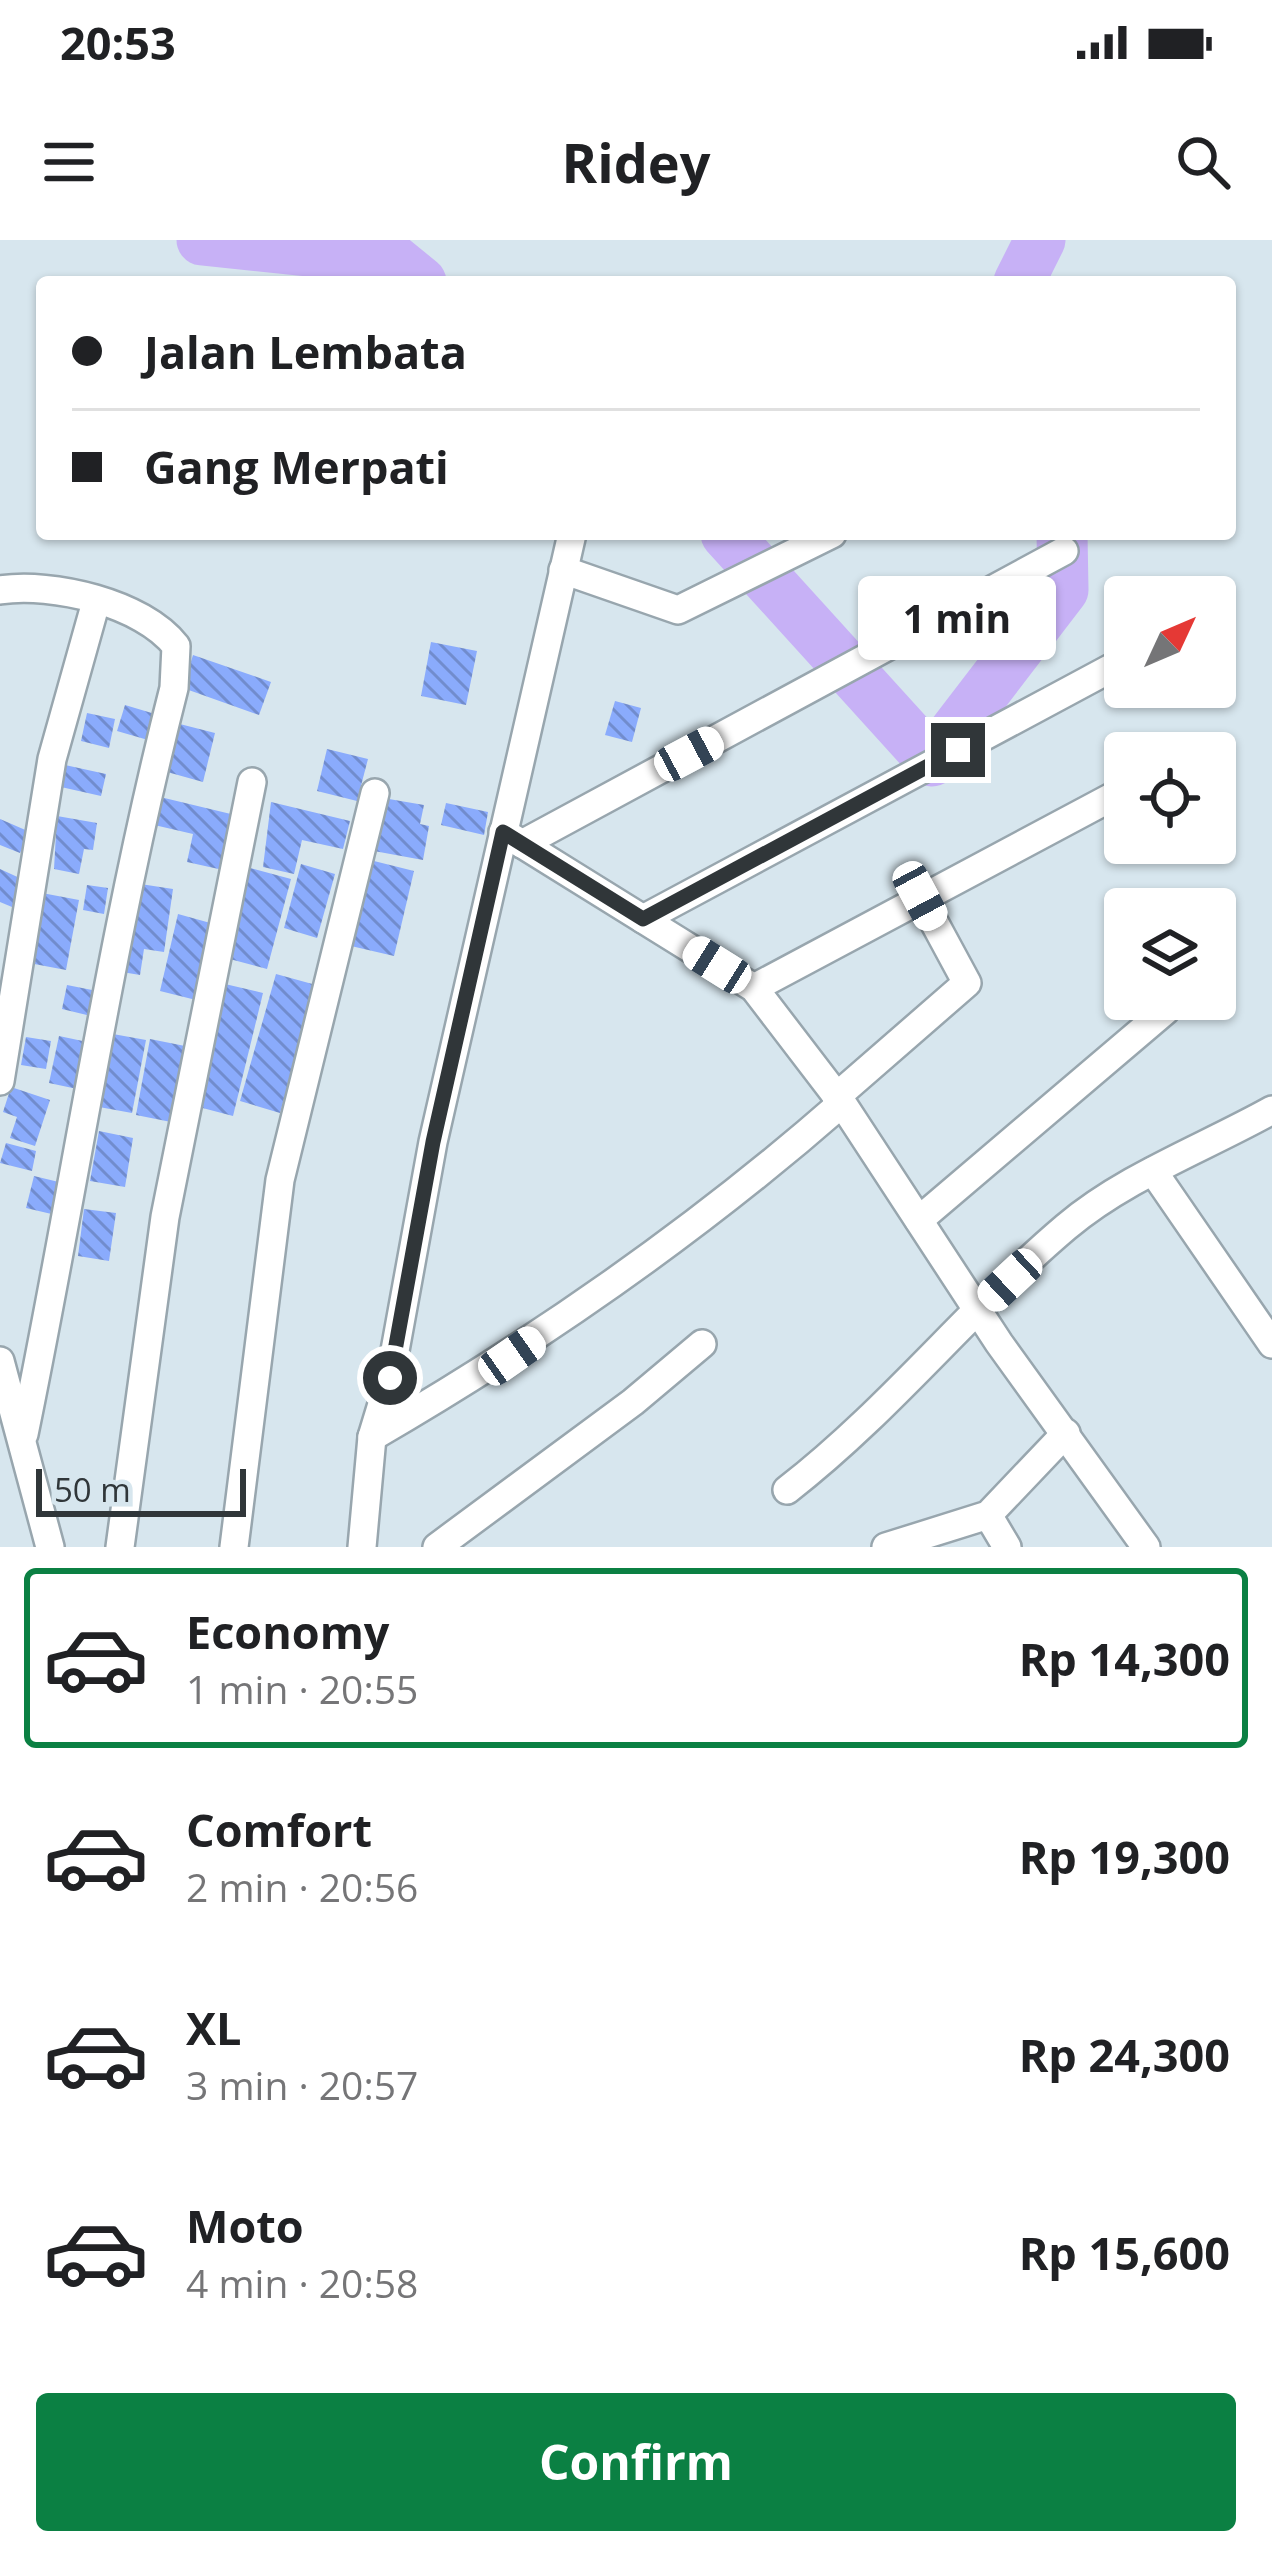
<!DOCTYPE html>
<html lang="en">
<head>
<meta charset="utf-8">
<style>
  :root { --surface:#fff; --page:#f6f6f6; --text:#202124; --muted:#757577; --line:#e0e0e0; --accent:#0b8043 }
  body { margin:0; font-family:"Open Sans",sans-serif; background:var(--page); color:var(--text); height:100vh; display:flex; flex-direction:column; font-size:45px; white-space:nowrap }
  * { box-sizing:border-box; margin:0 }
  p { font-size:39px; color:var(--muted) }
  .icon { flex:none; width:66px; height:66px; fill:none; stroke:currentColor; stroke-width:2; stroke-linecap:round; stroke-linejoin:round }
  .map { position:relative; height:1307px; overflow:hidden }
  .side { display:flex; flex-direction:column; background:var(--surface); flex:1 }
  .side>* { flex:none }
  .banner { position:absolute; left:36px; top:36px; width:1200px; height:264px; border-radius:12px; box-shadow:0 3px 9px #0004; display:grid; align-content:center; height:264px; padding:0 36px; background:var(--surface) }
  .needle { width:78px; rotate:46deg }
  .buttons { position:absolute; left:1104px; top:336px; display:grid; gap:24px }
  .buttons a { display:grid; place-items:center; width:132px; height:132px; border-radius:12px; background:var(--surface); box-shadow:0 3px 9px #0004; font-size:60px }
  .scale { position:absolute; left:36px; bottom:30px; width:210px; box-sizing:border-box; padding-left:12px; border:6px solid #303639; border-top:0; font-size:33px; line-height:42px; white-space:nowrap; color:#303639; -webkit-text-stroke:9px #d7e6ee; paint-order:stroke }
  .end { position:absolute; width:54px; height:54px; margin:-27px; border:15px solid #303639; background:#fff; box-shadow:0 0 0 6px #fff }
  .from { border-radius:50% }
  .bubble { position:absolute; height:84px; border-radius:12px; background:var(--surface); box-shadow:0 3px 9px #0004; font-size:39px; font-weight:700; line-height:84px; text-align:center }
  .car { position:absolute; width:36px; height:72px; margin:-36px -18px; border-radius:15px; box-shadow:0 0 9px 3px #0007; background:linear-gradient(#fff 24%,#345 0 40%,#fff 0 76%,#345 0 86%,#fff 0) }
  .banner b { display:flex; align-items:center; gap:42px; height:114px; font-size:45px }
  .banner b+b { border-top:3px solid var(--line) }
  .banner i { width:30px; height:30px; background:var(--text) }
  ul { padding:21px 0 0; list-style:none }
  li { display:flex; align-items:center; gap:36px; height:180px; margin:0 24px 18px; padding:0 12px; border:6px solid transparent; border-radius:12px }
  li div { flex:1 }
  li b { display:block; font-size:45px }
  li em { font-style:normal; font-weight:700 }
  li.selected { border-color:var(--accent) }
  li>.icon { width:108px; height:108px; stroke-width:1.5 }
  .primary-button { display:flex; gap:24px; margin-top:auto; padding:24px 36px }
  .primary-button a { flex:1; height:138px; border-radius:12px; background:var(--accent); color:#fff; font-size:48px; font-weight:700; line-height:138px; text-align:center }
  .status { display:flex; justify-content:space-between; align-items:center; height:84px; padding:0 60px; background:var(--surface); direction:ltr }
  .status svg { height:33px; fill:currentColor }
  header { display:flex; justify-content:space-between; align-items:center; height:156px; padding:0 36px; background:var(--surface); font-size:54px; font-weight:700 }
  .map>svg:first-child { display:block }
</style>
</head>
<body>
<div class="status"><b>20:53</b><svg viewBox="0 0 49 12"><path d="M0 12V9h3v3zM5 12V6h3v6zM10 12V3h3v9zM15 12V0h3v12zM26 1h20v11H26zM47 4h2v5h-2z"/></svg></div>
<header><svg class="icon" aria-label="menu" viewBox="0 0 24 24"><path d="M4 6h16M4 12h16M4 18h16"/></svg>Ridey<svg class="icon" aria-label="search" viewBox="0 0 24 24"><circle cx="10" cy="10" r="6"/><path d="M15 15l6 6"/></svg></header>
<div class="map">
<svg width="1272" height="1307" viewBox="0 0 1272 1307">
  <defs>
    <pattern id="building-back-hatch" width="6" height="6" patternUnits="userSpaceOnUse" patternTransform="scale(3)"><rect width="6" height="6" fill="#8aabfc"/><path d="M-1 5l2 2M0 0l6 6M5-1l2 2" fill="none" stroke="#718ccd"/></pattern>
  </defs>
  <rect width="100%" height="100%" fill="#d7e6ee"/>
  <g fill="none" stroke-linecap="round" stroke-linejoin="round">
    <g stroke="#c7b1f6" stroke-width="51">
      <path d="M202 0 394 20 421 42"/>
      <path d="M1019 42 1040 0"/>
      <path d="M726 294 932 521 1063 350 1062 294"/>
    </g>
  </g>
  <g fill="url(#building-back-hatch)">
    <path d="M431 402 477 411 466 465 421 456Z"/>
    <path d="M193 415 271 442 259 475 183 448Z"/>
    <path d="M615 461 641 468 632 502 605 495Z"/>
    <path d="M125 465 155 474 148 500 117 491Z"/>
    <path d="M87 473 115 479 109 508 81 501Z"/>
    <path d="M172 482 215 493 203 542 160 530Z"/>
    <path d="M327 509 368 519 357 561 317 551Z"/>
    <path d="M65 525 106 534 101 556 61 547Z"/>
    <path d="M156 556 235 575 223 630 187 622 193 594 150 584Z"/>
    <path d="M383 558 424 565 420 584 429 586 423 620 374 611Z"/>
    <path d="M271 562 350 581 343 609 302 600 294 634 263 627Z"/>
    <path d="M446 563 488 572 484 595 441 585Z"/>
    <path d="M57 576 97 583 93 610 84 609 79 634 54 629Z"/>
    <path d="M0 579 30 592 20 613 0 605Z"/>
    <path d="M370 620 414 631 394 716 351 706Z"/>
    <path d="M301 624 335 634 317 698 284 688Z"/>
    <path d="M250 628 291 639 267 729 226 718Z"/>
    <path d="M0 629 24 640 12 667 0 662Z"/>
    <path d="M134 643 173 649 164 712 144 709 140 735 122 732Z"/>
    <path d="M87 645 108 648 104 674 83 670Z"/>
    <path d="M42 653 79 660 66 730 29 723Z"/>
    <path d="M178 674 214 684 196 760 160 751Z"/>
    <path d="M276 734 316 745 280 873 240 861Z"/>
    <path d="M225 744 263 753 233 876 195 866Z"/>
    <path d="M67 745 97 751 91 776 62 769Z"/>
    <path d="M113 794 146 800 132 873 99 867Z"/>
    <path d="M59 796 92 803 82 850 49 843Z"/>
    <path d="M26 797 51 801 46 829 21 825Z"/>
    <path d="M150 799 185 806 171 882 136 875Z"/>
    <path d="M11 847 50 860 35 906 10 898 17 877 3 872Z"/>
    <path d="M99 891 133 898 125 947 90 941Z"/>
    <path d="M6 903 36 911 32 931 0 923Z"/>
    <path d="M34 936 67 944 60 976 26 968Z"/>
    <path d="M84 969 116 973 109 1021 78 1016Z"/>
  </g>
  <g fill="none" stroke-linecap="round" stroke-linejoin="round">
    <g stroke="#98a6ae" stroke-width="32">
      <g id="minor">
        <path d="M563 330 678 370 832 294"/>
        <path d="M0 350C52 342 143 363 176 406L174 448C111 694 75 946 24 1194"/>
        <path d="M503 592 754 748 842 863 999 1103 1146 1307"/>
        <path d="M522 604 1064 311"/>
        <path d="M643 679 1115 426"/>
        <path d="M754 748 1125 550"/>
        <path d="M0 841 52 519 96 362"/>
        <path d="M836 857 967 743 920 656"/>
        <path d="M1153 931 1272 1104"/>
        <path d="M919 980 1166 770"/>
        <path d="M0 1121 50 1307"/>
        <path d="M372 1197C539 1100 696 991 842 863"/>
        <path d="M787 1250C889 1171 968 1070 1066 987 1125 937 1204 908 1272 870"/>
        <path d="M988 1275 1007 1307"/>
        <path d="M120 1307 165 977 252 542"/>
        <path d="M234 1307 280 940 375 553"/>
        <path d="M362 1307 372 1197 390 1138 433 902 572 294"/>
        <path d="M437 1307 633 1162 702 1104"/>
        <path d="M886 1307 988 1275 1066 1193"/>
      </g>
    </g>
    <use href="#minor" stroke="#fff" stroke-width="27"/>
  </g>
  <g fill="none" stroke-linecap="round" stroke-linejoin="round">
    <path stroke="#303639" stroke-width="15" d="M390 1138 433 902 503 592 643 679 958 510"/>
  </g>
</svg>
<div class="buttons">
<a><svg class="needle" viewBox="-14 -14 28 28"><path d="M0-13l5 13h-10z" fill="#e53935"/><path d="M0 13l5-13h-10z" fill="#757577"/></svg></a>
<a><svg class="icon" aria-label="locate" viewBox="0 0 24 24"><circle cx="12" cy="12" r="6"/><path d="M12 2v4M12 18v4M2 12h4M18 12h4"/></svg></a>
<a><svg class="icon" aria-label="layers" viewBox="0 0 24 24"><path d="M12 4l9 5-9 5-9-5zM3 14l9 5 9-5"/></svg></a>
</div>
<div class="scale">50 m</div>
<i class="end from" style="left:390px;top:1138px"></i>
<i class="end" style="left:958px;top:510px"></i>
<div class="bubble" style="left:858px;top:336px;width:198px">1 min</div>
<i class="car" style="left:689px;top:514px;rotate:62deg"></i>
<i class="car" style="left:920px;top:656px;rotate:152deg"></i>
<i class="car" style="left:717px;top:725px;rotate:302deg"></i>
<i class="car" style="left:1010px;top:1040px;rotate:227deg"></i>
<i class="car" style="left:512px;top:1116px;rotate:55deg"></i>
<div class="banner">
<b><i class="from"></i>Jalan Lembata</b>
<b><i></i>Gang Merpati</b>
</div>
</div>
<section class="side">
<ul>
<li class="selected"><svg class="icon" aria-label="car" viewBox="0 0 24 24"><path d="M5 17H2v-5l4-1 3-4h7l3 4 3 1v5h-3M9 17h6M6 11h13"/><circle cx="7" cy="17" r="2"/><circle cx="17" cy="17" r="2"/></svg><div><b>Economy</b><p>1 min · 20:55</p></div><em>Rp 14,300</em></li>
<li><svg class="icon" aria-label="car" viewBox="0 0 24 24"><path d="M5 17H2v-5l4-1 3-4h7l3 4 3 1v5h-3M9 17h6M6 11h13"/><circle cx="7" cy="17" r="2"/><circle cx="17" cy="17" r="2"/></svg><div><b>Comfort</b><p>2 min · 20:56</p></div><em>Rp 19,300</em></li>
<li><svg class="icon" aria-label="car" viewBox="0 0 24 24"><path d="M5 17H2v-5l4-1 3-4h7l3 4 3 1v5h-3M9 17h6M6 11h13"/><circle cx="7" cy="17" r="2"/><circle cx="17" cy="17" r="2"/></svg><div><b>XL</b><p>3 min · 20:57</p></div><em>Rp 24,300</em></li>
<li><svg class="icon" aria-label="car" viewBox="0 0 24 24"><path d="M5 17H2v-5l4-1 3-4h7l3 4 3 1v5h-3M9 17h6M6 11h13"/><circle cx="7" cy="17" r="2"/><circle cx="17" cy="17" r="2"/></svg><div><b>Moto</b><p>4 min · 20:58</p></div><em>Rp 15,600</em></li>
</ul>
<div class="primary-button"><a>Confirm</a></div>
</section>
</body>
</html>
